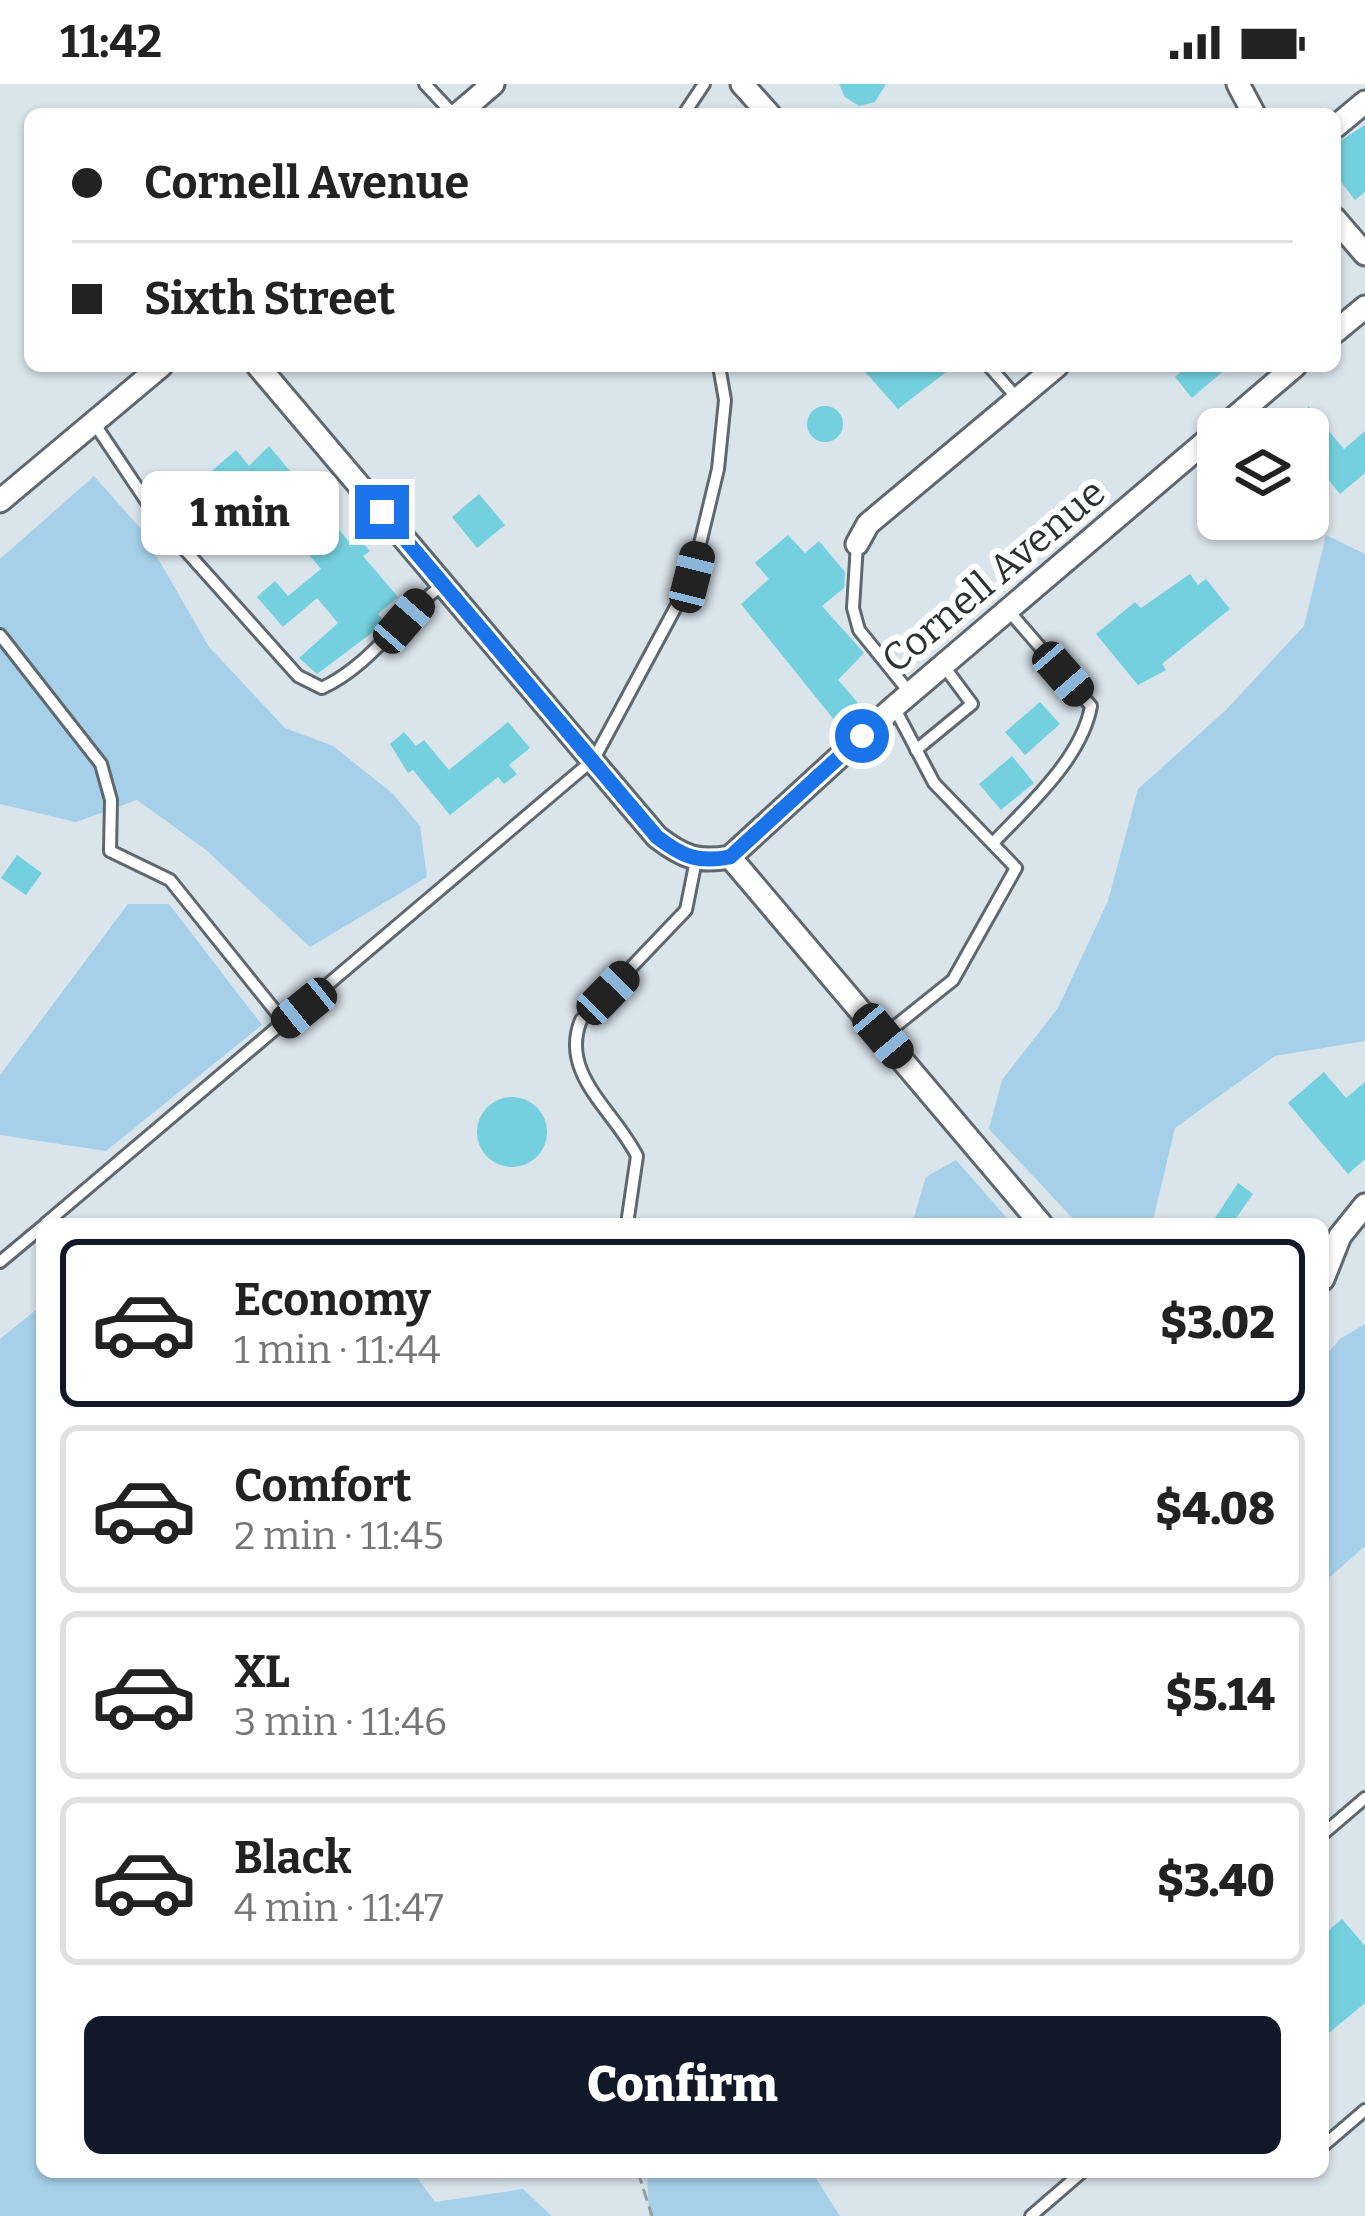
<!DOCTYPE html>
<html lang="en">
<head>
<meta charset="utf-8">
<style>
  :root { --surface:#fff; --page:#f6f6f6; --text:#222; --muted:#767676; --line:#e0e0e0; --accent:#111827 }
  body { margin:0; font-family:Bitter,serif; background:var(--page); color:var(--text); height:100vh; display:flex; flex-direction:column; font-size:45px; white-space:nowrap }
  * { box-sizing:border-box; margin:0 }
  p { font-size:39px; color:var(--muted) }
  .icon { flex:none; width:66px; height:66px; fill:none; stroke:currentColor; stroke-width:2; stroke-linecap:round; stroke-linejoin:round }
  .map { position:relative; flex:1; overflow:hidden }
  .side { position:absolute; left:36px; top:1134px; width:1293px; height:960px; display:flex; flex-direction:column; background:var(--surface); border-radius:18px; box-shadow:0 3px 9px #0004 }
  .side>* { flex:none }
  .banner { position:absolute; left:24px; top:24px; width:1317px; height:264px; border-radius:18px; box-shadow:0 3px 9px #0004; display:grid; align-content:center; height:264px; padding:0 48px; background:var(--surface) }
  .fabs { position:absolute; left:1197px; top:324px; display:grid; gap:24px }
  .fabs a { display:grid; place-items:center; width:132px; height:132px; border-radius:18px; background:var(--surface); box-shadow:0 3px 9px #0004; font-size:60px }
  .end { position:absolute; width:54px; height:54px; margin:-27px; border:15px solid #1a73e8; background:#fff; box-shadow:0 0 0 6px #fff }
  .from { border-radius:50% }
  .bubble { position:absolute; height:84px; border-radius:18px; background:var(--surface); box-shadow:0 3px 9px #0004; font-size:39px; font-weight:800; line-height:84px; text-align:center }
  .car { position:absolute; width:36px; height:72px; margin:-36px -18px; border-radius:15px; box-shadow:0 0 9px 3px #0007; background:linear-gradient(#222 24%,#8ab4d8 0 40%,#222 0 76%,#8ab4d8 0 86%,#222 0) }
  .banner b { display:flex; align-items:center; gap:42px; height:114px; font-size:45px }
  .banner b+b { border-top:3px solid var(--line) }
  .banner i { width:30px; height:30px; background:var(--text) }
  ul { padding:21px 0 0; list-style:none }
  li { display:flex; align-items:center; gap:36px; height:168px; margin:0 24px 18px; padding:0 24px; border:6px solid var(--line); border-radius:18px }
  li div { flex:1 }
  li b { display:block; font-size:45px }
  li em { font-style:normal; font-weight:800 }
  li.on { border-color:var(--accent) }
  li>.icon { width:108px; height:108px; stroke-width:1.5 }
  .action { display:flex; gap:24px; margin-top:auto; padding:24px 48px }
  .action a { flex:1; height:138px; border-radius:18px; background:var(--accent); color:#fff; font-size:48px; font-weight:800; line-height:138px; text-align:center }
  .status { display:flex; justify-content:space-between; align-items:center; height:84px; padding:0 60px; background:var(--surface); direction:ltr }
  .status svg { height:33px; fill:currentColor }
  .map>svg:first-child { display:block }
</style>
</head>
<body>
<div class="status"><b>11:42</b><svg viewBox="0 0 49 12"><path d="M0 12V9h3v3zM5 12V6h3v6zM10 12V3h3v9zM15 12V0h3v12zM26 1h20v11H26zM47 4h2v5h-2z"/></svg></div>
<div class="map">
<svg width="1365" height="2132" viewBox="0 0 1365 2132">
  <rect width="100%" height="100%" fill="#d9e4eb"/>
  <g fill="#a6d0e9">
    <path d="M94 392 141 445 209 563 285 644 333 662 392 709 420 742 427 793 310 863 205 765 137 716 76 738 0 720V475Z"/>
    <path d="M1326 451 1365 470V957L1275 972 1175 1044 1152 1140H1078L989 1045 1002 996 1058 924 1108 817 1138 705 1226 626 1304 542Z"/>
    <path d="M128 820H169L262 941 106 1067 0 1051V991Z"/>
    <path d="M956 1076 1012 1140H912L926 1093Z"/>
    <path d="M42 1221V2088H413L435 2118 523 2105 552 2132H0V1255Z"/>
    <path d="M1365 1240V1462L1323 1499V1275L1340 1255Z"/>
    <path d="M647 2088H812L840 2132H649Z"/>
  </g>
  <g fill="#74d0de">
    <path d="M839 0H886L875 18 859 22 845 13Z"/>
    <path d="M1365 41V108L1355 116 1335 90V60Z"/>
    <path d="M860 282H954L898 325Z"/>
    <path d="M1188 282H1229L1192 314 1175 293Z"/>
    <path d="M1308 322 1344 365 1365 347V389L1340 410 1308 371Z"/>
    <circle cx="825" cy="340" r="18"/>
    <path d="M269 362 351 460 358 454 370 467 363 472 398 513 378 530 385 539 317 590 299 574 338 539 317 514 283 543 257 513 275 497 288 512 321 485 277 433 263 445 244 423 213 450 203 439 189 451 176 435 190 419 184 411 236 366 249 382Z"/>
    <path d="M479 410 505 441 477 464 452 433Z"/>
    <path d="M788 451 805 469 819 457 845 488 844 504 822 522 864 569 838 596 866 628 852 641 841 630 835 637 741 520 769 495 755 479Z"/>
    <path d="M1190 490 1198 501 1206 495 1230 525 1162 580 1166 586 1138 601 1096 550 1135 518 1141 524Z"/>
    <path d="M1040 618 1060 640 1025 671 1005 648Z"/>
    <path d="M508 638 530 664 509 681 517 690 504 700 498 693 450 731 413 686 408 689 390 660 404 648 416 662 424 656 449 686Z"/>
    <path d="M1012 672 1034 699 1001 726 979 700Z"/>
    <path d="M17 771 42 789 26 811 1 794Z"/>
    <path d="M1324 988 1346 1014 1365 998V1075L1348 1090 1288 1019Z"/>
    <circle cx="512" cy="1048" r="35"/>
    <path d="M1238 1099 1253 1110 1232 1140H1211Z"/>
    <path d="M1342 1835 1365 1862V1919L1323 1954V1851Z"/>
  </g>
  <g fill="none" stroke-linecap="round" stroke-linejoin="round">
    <g stroke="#5f686e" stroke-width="16">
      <g id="lane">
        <path d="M425 0 453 30"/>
        <path d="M684 30 704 0"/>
        <path d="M989 282 1018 315"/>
        <path d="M94 339 161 439 298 592 322 604C373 580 399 532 444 500"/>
        <path d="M857 460 853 524 859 546 910 609"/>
        <path d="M0 551 101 680 111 716 110 767 170 796 285 939"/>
        <path d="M916 666 972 620 943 581"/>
        <path d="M993 759C1028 722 1082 674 1091 622L1007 525"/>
        <path d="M883 952 953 896 1016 784 934 699 894 623"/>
        <path d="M45 1140 594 675 692 493 718 385 725 316 719 282"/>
        <path d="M627 1140 637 1072C614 1026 559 990 581 936L686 826 696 776"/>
        <path d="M0 1178 42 1143"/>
        <path d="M1323 1750 1365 1714"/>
        <path d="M1323 2062 1365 2026"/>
        <path d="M1031 2132 1082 2088"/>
      </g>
    </g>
    <g stroke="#5f686e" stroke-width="27">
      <g id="street">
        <path d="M742 0 769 30"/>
        <path d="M1238 0 1254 30"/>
        <path d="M458 30 493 0"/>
        <path d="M1335 43 1365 18"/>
        <path d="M1335 135 1365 170"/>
        <path d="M1335 248 1365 223"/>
        <path d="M258 282 657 753C683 773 698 779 730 773L894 623 1218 347"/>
        <path d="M1221 345 1295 282"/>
        <path d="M0 417 161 282"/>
        <path d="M857 460 868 440 1057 282"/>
        <path d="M730 773 1041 1140"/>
        <path d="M1323 1195 1340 1152 1365 1121"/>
      </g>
    </g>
    <path stroke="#969ea3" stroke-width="3" stroke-dasharray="12 6" stroke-linecap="butt" d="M638 2088 652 2132"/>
    <use href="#lane" stroke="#fff" stroke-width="10"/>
    <use href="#street" stroke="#fff" stroke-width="21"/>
  </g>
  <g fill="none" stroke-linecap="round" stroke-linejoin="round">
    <path stroke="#1a73e8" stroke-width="15" d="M382 428 657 753C683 773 698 779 730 773L862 652"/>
  </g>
  <g text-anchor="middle" stroke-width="12" stroke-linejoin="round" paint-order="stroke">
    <g font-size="39" fill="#2d3133" stroke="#fff">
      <text transform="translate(993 491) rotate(-40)" y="14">Cornell Avenue</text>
    </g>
  </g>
</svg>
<div class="fabs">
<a><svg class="icon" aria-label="layers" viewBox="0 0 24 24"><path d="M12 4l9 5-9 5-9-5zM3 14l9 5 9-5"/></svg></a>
</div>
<i class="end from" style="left:862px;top:652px"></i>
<i class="end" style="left:382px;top:428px"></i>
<div class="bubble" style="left:141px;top:387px;width:198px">1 min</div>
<i class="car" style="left:692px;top:493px;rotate:14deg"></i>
<i class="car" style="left:404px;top:537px;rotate:41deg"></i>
<i class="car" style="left:1063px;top:590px;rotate:139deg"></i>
<i class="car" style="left:608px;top:909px;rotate:44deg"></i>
<i class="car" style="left:304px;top:924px;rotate:231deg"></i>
<i class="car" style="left:883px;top:952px;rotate:140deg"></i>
<div class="banner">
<b><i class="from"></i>Cornell Avenue</b>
<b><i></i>Sixth Street</b>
</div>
<section class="side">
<ul>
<li class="on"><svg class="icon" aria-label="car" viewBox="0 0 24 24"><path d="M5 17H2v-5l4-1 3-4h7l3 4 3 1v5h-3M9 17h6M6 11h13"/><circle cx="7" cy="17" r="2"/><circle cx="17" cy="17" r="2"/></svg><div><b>Economy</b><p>1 min · 11:44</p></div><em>$3.02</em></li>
<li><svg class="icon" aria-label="car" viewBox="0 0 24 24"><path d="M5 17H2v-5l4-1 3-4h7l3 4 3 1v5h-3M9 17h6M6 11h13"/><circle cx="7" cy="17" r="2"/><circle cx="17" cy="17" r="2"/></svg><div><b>Comfort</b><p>2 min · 11:45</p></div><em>$4.08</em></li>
<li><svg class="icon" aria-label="car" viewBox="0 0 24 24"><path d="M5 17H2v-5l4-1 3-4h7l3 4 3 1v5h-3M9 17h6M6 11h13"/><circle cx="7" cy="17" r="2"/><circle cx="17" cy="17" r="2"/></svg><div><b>XL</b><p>3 min · 11:46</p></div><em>$5.14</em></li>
<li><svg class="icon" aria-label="car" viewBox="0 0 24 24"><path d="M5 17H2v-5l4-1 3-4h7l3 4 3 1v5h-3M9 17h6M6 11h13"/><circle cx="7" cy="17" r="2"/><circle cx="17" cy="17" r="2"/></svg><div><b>Black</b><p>4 min · 11:47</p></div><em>$3.40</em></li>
</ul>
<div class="action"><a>Confirm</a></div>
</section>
</div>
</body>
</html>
